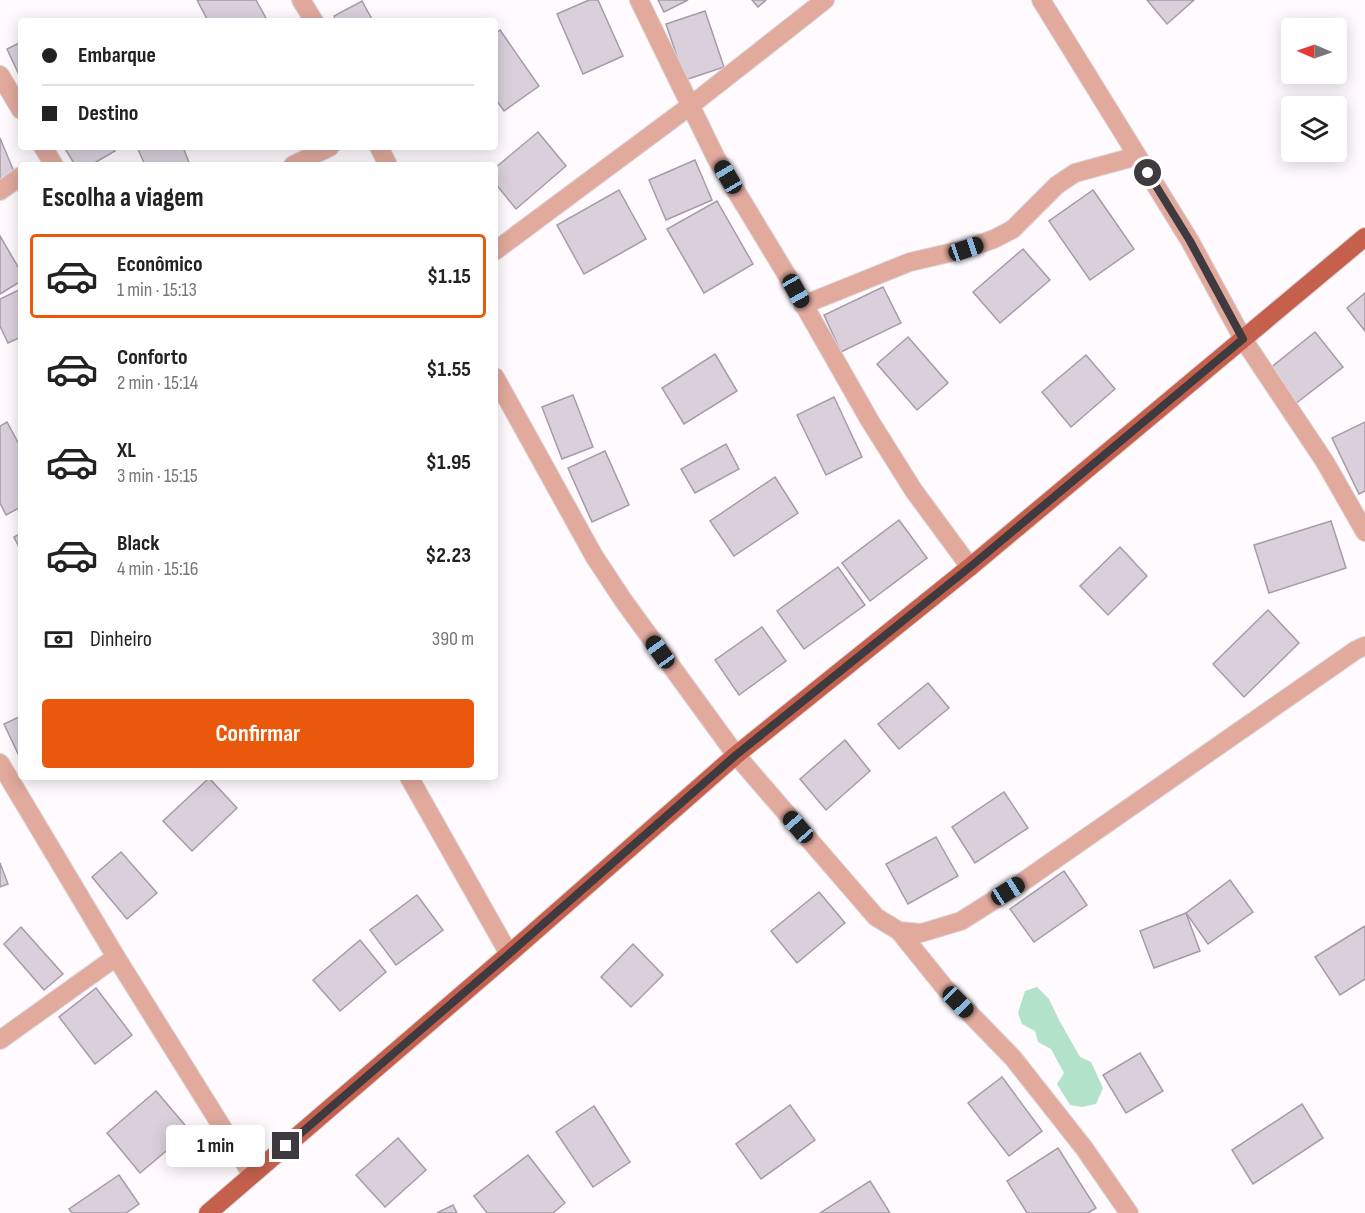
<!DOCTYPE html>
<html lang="pt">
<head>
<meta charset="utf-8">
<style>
  :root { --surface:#fff; --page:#f6f6f6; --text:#222; --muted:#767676; --line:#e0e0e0; --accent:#ea580c }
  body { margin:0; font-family:"Sofia Sans Condensed",sans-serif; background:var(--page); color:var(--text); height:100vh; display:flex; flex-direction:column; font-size:22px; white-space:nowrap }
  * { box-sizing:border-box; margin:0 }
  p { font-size:20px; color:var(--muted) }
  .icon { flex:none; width:33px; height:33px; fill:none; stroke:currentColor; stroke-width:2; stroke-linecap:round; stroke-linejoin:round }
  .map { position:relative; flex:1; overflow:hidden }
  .side { position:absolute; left:18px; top:162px; width:480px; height:618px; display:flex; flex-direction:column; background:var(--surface); border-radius:6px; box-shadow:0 3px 15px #0003 }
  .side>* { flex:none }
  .top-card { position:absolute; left:18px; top:18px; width:480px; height:132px; border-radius:6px; box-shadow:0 3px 15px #0003; display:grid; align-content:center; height:132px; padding:0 24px; background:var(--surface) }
  .needle { width:39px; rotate:272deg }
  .tools { position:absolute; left:1281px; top:18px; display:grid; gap:12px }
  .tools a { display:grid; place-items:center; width:66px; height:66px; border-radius:6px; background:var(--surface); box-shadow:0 3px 15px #0003; font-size:30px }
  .end { position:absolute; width:27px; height:27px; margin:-14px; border:8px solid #3e3a3f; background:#fff; box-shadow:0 0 0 3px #fff }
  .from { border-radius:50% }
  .bubble { position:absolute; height:42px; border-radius:6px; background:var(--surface); box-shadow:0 3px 15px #0003; font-size:20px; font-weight:700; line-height:42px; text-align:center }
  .car { position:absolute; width:18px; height:36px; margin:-18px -9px; border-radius:8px; box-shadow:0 0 4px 2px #0007; background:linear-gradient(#222 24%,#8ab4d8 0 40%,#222 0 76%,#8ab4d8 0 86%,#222 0) }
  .top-card b { display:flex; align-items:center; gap:21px; height:57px; font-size:22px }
  .top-card b+b { border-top:2px solid var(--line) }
  .top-card i { width:15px; height:15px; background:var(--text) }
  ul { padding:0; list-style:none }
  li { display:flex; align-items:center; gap:18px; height:84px; margin:0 12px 9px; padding:0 12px; border:3px solid transparent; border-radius:6px }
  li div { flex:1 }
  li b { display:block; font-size:22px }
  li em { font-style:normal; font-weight:700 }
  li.active { border-color:var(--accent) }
  li>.icon { width:54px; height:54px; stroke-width:1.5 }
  h2 { padding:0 24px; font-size:27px; line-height:72px }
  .pay { display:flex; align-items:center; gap:15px; height:66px; padding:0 24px; font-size:22px }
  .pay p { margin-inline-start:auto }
  .action { display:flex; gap:12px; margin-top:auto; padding:12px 24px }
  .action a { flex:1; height:69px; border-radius:6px; background:var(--accent); color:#fff; font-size:24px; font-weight:700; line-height:69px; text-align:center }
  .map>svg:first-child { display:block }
</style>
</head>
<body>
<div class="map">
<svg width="1365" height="1213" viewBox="0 0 1365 1213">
  <rect width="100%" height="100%" fill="#fefafe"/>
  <path fill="#b3e2ca" d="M1037 987 1049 999 1059 1020 1080 1057 1091 1062 1103 1088 1096 1104 1082 1107 1070 1105 1057 1084 1064 1073 1051 1049 1038 1042 1035 1031 1022 1024 1018 1013 1025 991Z"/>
  <g fill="#d9d0dc" stroke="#a59ca8" stroke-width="1.5">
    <path d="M197 0H256L267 20 265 21H208Z"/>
    <path d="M589 0H598L623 56 583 74 557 14Z"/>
    <path d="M658 0H688L664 12Z"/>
    <path d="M752 0H766L758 7Z"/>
    <path d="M1147 0H1194L1167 24Z"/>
    <path d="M362 1 373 21H336L334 16Z"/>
    <path d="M705 11 724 67 685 80 666 24Z"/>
    <path d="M500 30 539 86 504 111 495 98V34Z"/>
    <path d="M21 42V79L7 49Z"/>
    <path d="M538 132 566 166 516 209 495 183V168Z"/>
    <path d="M0 138 17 179 0 186Z"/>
    <path d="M64 147H113L115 151 91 165H75Z"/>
    <path d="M137 147H183L190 165H145Z"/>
    <path d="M695 160 712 200 666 220 649 180Z"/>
    <path d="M619 190 646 239 584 274 557 225Z"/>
    <path d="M1093 190 1134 249 1090 280 1049 221Z"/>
    <path d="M717 201 753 264 704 293 667 229Z"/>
    <path d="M0 236 21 272V281L0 294Z"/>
    <path d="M1023 249 1050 280 1000 323 973 292Z"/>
    <path d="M883 287 901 323 841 352 824 315Z"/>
    <path d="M21 289V337L8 343 0 326V299Z"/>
    <path d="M1365 293V331L1347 308Z"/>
    <path d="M1315 332 1343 367 1295 404 1269 369Z"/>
    <path d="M908 337 948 383 917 410 877 364Z"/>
    <path d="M715 354 737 391 684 424 662 388Z"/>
    <path d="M1086 355 1115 389 1071 427 1042 392Z"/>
    <path d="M573 395 593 447 562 459 542 407Z"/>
    <path d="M834 397 862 457 826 475 797 415Z"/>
    <path d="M7 422 21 448V507L6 515 0 503V426Z"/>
    <path d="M1365 422V491L1359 494 1332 438Z"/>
    <path d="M726 444 739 469 695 493 681 469Z"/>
    <path d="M605 451 629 505 592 522 568 468Z"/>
    <path d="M775 477 798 513 734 556 710 521Z"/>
    <path d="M899 520 927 558 870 601 842 563Z"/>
    <path d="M1331 521 1346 568 1269 593 1254 545Z"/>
    <path d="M21 533V551L14 537Z"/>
    <path d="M1120 547 1147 576 1108 615 1080 586Z"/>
    <path d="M838 567 865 605 804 649 777 611Z"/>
    <path d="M1268 610 1299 643 1244 697 1213 664Z"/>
    <path d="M762 627 786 661 739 695 715 660Z"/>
    <path d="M928 683 949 708 899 749 878 724Z"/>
    <path d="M21 716V760L4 724Z"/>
    <path d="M845 740 870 771 826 810 800 779Z"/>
    <path d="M209 778 237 808 192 851 163 821Z"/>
    <path d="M1004 792 1028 828 975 863 952 827Z"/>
    <path d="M936 837 958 876 908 904 886 864Z"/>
    <path d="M121 852 157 893 127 919 92 877Z"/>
    <path d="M0 863 8 884 0 887Z"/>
    <path d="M1064 871 1087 905 1034 942 1010 909Z"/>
    <path d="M1230 880 1253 912 1208 944 1186 913Z"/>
    <path d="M819 892 845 923 797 963 771 931Z"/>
    <path d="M417 895 443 930 396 965 370 930Z"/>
    <path d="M1186 913 1200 951 1154 968 1140 931Z"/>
    <path d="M1365 926V979L1340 995 1315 957Z"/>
    <path d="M21 927 63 974 44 990 4 944Z"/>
    <path d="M360 940 386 972 340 1011 313 980Z"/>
    <path d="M633 944 663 975 631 1007 601 977Z"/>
    <path d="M96 988 132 1035 95 1064 59 1017Z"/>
    <path d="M1140 1053 1163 1091 1126 1113 1103 1075Z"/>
    <path d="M1002 1077 1042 1131 1009 1156 968 1103Z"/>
    <path d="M156 1091 190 1131 140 1173 107 1133Z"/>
    <path d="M1302 1104 1323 1138 1253 1184 1232 1150Z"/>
    <path d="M790 1105 815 1140 761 1179 736 1144Z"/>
    <path d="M594 1106 630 1162 593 1187 556 1132Z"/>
    <path d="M398 1138 426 1170 385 1207 356 1175Z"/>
    <path d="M1058 1148 1096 1208 1088 1213H1027L1007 1181Z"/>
    <path d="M528 1155 565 1203 553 1213H487L474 1196Z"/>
    <path d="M119 1175 139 1204 126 1213H72L69 1209Z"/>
    <path d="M870 1181 890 1213H820Z"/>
    <path d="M453 1205 457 1213H437Z"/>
  </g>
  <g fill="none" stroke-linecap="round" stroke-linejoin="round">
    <g stroke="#dbd7dc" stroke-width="20">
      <g id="minor">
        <path d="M301 0 314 21"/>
        <path d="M639 0 716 158 788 277 870 421 914 491 970 567"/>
        <path d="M1041 0 1190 241 1243 339 1325 462 1365 532"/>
        <path d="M0 75 21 110"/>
        <path d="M43 147 54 165"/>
        <path d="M379 147 388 165"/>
        <path d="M293 165 330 147"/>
        <path d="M0 191 21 176"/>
        <path d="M495 251 690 106 825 0"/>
        <path d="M803 305 910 262 966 249 994 239 1013 229 1057 185 1075 173 1137 156"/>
        <path d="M495 377 594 556 623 600 736 755 876 917 899 931 921 933 961 921 1024 881 1356 650 1365 646"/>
        <path d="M0 763 116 957 252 1175"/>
        <path d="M409 777 509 954"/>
        <path d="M899 931 945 988 1013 1058 1084 1148 1129 1213"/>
        <path d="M0 1040 116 957"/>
      </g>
    </g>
    <g stroke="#dbd7dc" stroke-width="20">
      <path id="major" d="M208 1213 509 954 736 755 970 567 1365 237"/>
    </g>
    <use href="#minor" stroke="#e2a99d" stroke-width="18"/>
    <use href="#major" stroke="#c4604c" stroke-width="18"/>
  </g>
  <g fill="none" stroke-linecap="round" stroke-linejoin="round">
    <path stroke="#3e3a3f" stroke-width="8" d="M286 1146 509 954 736 755 970 567 1243 339 1190 241 1148 173"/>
  </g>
</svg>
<div class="tools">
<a><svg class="needle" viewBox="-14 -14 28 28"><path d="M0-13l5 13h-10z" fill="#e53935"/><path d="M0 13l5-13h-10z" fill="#767676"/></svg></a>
<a><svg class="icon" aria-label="layers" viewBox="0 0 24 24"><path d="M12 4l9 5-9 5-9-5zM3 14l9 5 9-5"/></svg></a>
</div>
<i class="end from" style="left:1148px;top:173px"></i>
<i class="end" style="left:286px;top:1146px"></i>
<div class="bubble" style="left:166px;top:1125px;width:99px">1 min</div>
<i class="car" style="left:728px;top:177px;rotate:329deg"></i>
<i class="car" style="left:966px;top:249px;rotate:71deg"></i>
<i class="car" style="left:796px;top:291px;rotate:151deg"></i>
<i class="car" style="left:660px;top:652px;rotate:324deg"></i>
<i class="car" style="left:798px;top:827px;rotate:319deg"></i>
<i class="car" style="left:1008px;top:891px;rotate:58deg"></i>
<i class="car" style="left:958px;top:1002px;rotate:136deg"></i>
<div class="top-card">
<b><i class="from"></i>Embarque</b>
<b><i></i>Destino</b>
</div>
<section class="side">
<h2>Escolha a viagem</h2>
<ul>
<li class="active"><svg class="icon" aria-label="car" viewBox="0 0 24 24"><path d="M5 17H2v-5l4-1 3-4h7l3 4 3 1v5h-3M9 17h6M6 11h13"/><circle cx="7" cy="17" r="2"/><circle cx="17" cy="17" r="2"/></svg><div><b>Econômico</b><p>1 min · 15:13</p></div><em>$1.15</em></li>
<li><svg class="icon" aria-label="car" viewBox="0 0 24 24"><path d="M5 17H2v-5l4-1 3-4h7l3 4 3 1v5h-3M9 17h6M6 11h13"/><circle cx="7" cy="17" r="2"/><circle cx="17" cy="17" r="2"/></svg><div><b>Conforto</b><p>2 min · 15:14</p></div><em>$1.55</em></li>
<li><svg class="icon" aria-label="car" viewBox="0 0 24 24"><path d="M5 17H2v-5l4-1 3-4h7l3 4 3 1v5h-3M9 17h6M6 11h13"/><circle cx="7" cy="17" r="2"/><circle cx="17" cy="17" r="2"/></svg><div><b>XL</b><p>3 min · 15:15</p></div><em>$1.95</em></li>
<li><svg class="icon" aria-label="car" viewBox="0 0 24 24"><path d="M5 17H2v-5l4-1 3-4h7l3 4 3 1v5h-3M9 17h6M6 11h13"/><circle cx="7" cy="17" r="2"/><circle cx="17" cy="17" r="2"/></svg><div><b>Black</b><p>4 min · 15:16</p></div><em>$2.23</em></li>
</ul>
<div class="pay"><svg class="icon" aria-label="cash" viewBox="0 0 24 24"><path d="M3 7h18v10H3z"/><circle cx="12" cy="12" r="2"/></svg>Dinheiro<p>390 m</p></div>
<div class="action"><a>Confirmar</a></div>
</section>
</div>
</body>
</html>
